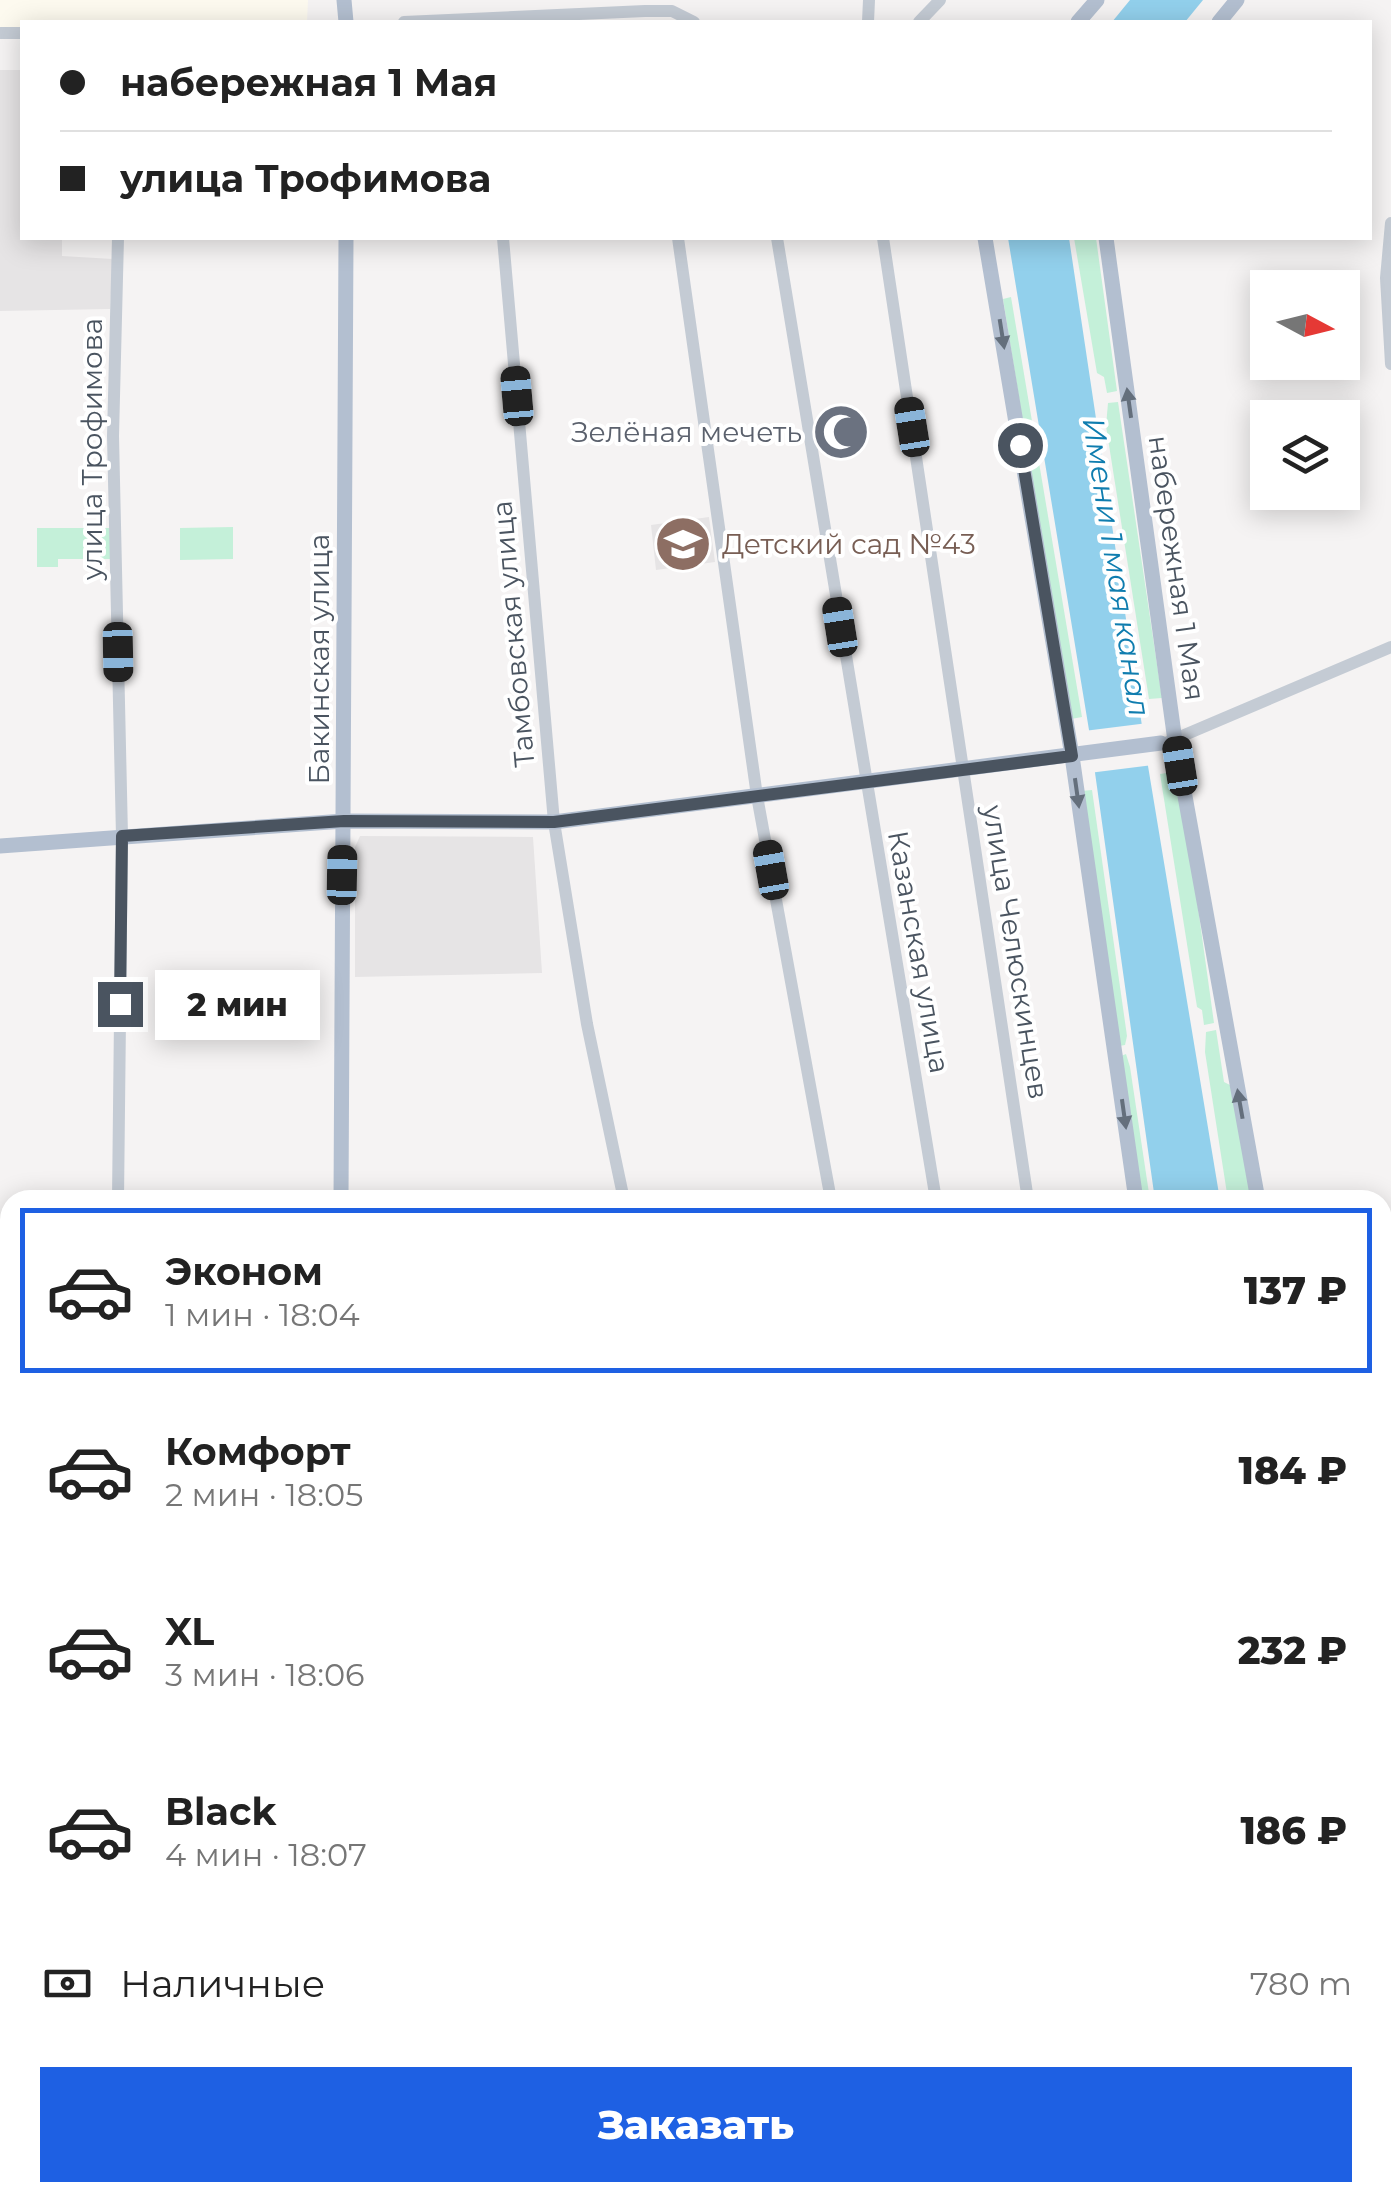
<!DOCTYPE html>
<html lang="ru">
<head>
<meta charset="utf-8">
<style>
  :root { --surface:#fff; --page:#f2f2f2; --text:#222; --muted:#767676; --line:#e0e0e0; --accent:#1e60e3 }
  body { margin:0; font-family:Montserrat,sans-serif; background:var(--page); color:var(--text); height:100vh; display:flex; flex-direction:column; font-size:38px; white-space:nowrap }
  * { box-sizing:border-box; margin:0 }
  p { font-size:32px; color:var(--muted) }
  .icon { flex:none; width:55px; height:55px; fill:none; stroke:currentColor; stroke-width:2; stroke-linecap:round; stroke-linejoin:round }
  .map { position:relative; flex:1; overflow:hidden }
  .side { position:absolute; left:0px; top:1190px; width:1392px; height:1012px; display:flex; flex-direction:column; background:var(--surface); border-radius:30px 30px 0 0; box-shadow:0 5px 25px #0003 }
  .side>* { flex:none }
  .hud { position:absolute; left:20px; top:20px; width:1352px; height:220px; border-radius:0px; box-shadow:0 5px 25px #0003; display:grid; align-content:center; height:220px; padding:0 40px; background:var(--surface) }
  .needle { width:65px; rotate:97deg }
  .tools { position:absolute; left:1250px; top:270px; display:grid; gap:20px }
  .tools a { display:grid; place-items:center; width:110px; height:110px; border-radius:0px; background:var(--surface); box-shadow:0 5px 25px #0003; font-size:50px }
  .end { position:absolute; width:45px; height:45px; margin:-22px; border:12px solid #4a5460; background:#fff; box-shadow:0 0 0 5px #fff }
  .from { border-radius:50% }
  .bubble { position:absolute; height:70px; border-radius:0px; background:var(--surface); box-shadow:0 5px 25px #0003; font-size:32px; font-weight:800; line-height:70px; text-align:center }
  .car { position:absolute; width:30px; height:60px; margin:-30px -15px; border-radius:12px; box-shadow:0 0 8px 2px #0007; background:linear-gradient(#222 24%,#8ab4d8 0 40%,#222 0 76%,#8ab4d8 0 86%,#222 0) }
  .hud b { display:flex; align-items:center; gap:35px; height:95px; font-size:38px }
  .hud b+b { border-top:2px solid var(--line) }
  .hud i { width:25px; height:25px; background:var(--text) }
  ul { padding:18px 0 0; list-style:none }
  li { display:flex; align-items:center; gap:30px; height:165px; margin:0 20px 15px; padding:0 20px; border:5px solid transparent; border-radius:0px }
  li div { flex:1 }
  li b { display:block; font-size:38px }
  li em { font-style:normal; font-weight:800 }
  li.active { border-color:var(--accent) }
  li>.icon { width:90px; height:90px; stroke-width:1.5 }
  .pay { display:flex; align-items:center; gap:25px; height:110px; padding:0 40px; font-size:38px }
  .pay p { margin-inline-start:auto }
  .cta { display:flex; gap:20px; margin-top:auto; padding:20px 40px }
  .cta a { flex:1; height:115px; border-radius:0px; background:var(--accent); color:#fff; font-size:40px; font-weight:800; line-height:115px; text-align:center }
  .map>svg:first-child { display:block }
</style>
</head>
<body>
<div class="map">
<svg width="1391" height="2202" viewBox="0 0 1391 2202">
  <rect width="100%" height="100%" fill="#f5f3f3"/>
  <g fill="#fdfaef">
    <path d="M0 0H308L307 22H22V28L0 29Z"/>
    <rect x="1271" y="2193" width="107" height="9"/>
  </g>
  <g fill="#e6e4e5">
    <path d="M0 70H22V238H62V256L113 259 110 309 0 311Z"/>
    <path d="M709 517 715 562 656 570 651 525Z"/>
    <path d="M360 836 533 837 542 973 355 977V847Z"/>
  </g>
  <g fill="#c4f0d9">
    <path d="M1074 238H1096L1117 391 1107 393 1104 377 1097 373Z"/>
    <path d="M1011 297 1082 717 1071 719 1003 299Z"/>
    <path d="M1118 402 1162 698 1149 699 1106 426 1108 403Z"/>
    <path d="M233 527V559L180 560V528Z"/>
    <path d="M37 528H112V559H58V567H37Z"/>
    <path d="M1179 771 1214 1023 1204 1025 1202 1010 1197 1007 1160 774Z"/>
    <path d="M1092 790 1127 1036 1125 1045 1119 1046 1081 791Z"/>
    <path d="M1216 1030 1224 1082 1234 1087 1252 1200H1228L1205 1052 1206 1032Z"/>
    <path d="M1126 1054 1130 1067 1150 1200H1141L1121 1056Z"/>
  </g>
  <g fill="#92d0ec">
    <path d="M1130 0H1203L1185 22H1112Z"/>
    <path d="M1008 238H1069L1148 766 1220 1200H1155L1089 730Z"/>
  </g>
  <path fill="#f5f3f3" d="M1148 723 1153 765 1089 773 1084 731Z"/>
  <g fill="none" stroke-linecap="round" stroke-linejoin="round">
    <g stroke="#c4cbd4" stroke-width="12">
      <path d="M404 22 645 11H672L694 22"/>
      <path d="M868 22 869 0"/>
      <path d="M919 22 940 0"/>
      <path d="M0 33H22"/>
      <path d="M1391 223 1386 278 1391 364"/>
      <path d="M118 238 113 436 122 836 118 1200"/>
      <path d="M503 238 554 822 587 1024 624 1200"/>
      <path d="M678 238 757 796 831 1200"/>
      <path d="M777 238 936 1200"/>
      <path d="M883 238 1028 1200"/>
      <path d="M1168 742 1391 647"/>
      <path d="M0 1236H10"/>
      <path d="M1382 1256H1391"/>
      <path d="M102 2202V2192"/>
      <path d="M512 2202V2192"/>
      <path d="M621 2202V2192"/>
      <path d="M735 2202V2192"/>
      <path d="M832 2202V2192"/>
      <path d="M936 2202V2192"/>
      <path d="M1037 2202V2192"/>
      <path d="M1388 2202 1391 2034"/>
    </g>
    <g stroke="#b3bfd0" stroke-width="15">
      <path d="M344 0 346 22"/>
      <path d="M1078 22 1097 0"/>
      <path d="M1219 22 1237 0"/>
      <path d="M985 238 1072 756 1136 1200"/>
      <path d="M1106 238 1175 741 1258 1200"/>
      <path d="M0 846 344 821 554 822 1161 743"/>
      <path d="M341 1200 346 238"/>
      <path d="M0 1823H10"/>
      <path d="M1382 1844H1391"/>
      <path d="M326 2202 327 2192"/>
      <path d="M1138 2202V2192"/>
      <path d="M1260 2202V2192"/>
    </g>
  </g>
  <defs><path id="oneway-solid" d="M-6-.8H1V-3.2L6.5 0L1 3.2V.8H-6Z" transform="scale(2.5)"/></defs>
  <g fill="#646f7c">
    <use href="#oneway-solid" transform="translate(1002 334) rotate(81)"/>
    <use href="#oneway-solid" transform="translate(1129 403) rotate(-98)"/>
    <use href="#oneway-solid" transform="translate(1077 793) rotate(82)"/>
    <use href="#oneway-solid" transform="translate(1240 1104) rotate(-100)"/>
    <use href="#oneway-solid" transform="translate(1124 1114) rotate(82)"/>
  </g>
  <g fill="none" stroke-linecap="round" stroke-linejoin="round">
    <path stroke="#4a5460" stroke-width="12" d="M120 1004 122 836 344 821 554 822 1072 756 1020 445"/>
  </g>
  <defs>
    <g id="mosque-disc" transform="scale(2.875)"><circle r="9.5" fill="#6b7280" stroke="#fff"/><path d="M3.5-4.9A6 6 0 1 0 3.5 4.9A5 5 0 1 1 3.5-4.9Z" fill="#fff"/></g>
    <g id="school-disc" transform="scale(2.875)"><circle r="9.5" fill="#8d6e63" stroke="#fff"/><path d="M0-5L7-2L0 1L-7-2ZM-4 1L0 2.5L4 1V4Q0 6-4 4Z" fill="#fff"/></g>
  </defs>
  <g fill-rule="evenodd">
    <use href="#mosque-disc" x="841" y="432"/>
    <use href="#school-disc" x="683" y="544"/>
  </g>
  <g text-anchor="middle" stroke-width="8" stroke-linejoin="round" paint-order="stroke">
    <g font-size="28" fill="#5b616d" stroke="#fff" text-anchor="end">
      <text x="802" y="442">Зелёная мечеть</text>
    </g>
    <g font-size="28" fill="#4a5460" stroke="#fff">
      <text transform="translate(92 449) rotate(-90)" y="10">улица Трофимова</text>
      <text transform="translate(1177 568) rotate(82)" y="10">набережная 1 Мая</text>
      <text transform="translate(513 634) rotate(-95)" y="10">Тамбовская улица</text>
      <text transform="translate(319 659) rotate(-90)" y="10">Бакинская улица</text>
      <text transform="translate(919 952) rotate(80)" y="10">Казанская улица</text>
      <text transform="translate(1016 952) rotate(81)" y="10">улица Челюскинцев</text>
    </g>
    <g font-size="28" fill="#785e54" stroke="#fff" text-anchor="start">
      <text x="722" y="554">Детский сад №43</text>
    </g>
    <g font-size="30" font-style="italic" fill="#0f7daf" stroke="#fff">
      <text transform="translate(1116 567) rotate(81)" y="10">Имени 1 мая канал</text>
    </g>
  </g>
</svg>
<div class="tools">
<a><svg class="needle" viewBox="-14 -14 28 28"><path d="M0-13l5 13h-10z" fill="#e53935"/><path d="M0 13l5-13h-10z" fill="#767676"/></svg></a>
<a><svg class="icon" aria-label="layers" viewBox="0 0 24 24"><path d="M12 4l9 5-9 5-9-5zM3 14l9 5 9-5"/></svg></a>
</div>
<i class="end from" style="left:1020px;top:445px"></i>
<i class="end" style="left:120px;top:1004px"></i>
<div class="bubble" style="left:155px;top:970px;width:165px">2 мин</div>
<i class="car" style="left:517px;top:396px;rotate:355deg"></i>
<i class="car" style="left:912px;top:427px;rotate:351deg"></i>
<i class="car" style="left:840px;top:627px;rotate:351deg"></i>
<i class="car" style="left:118px;top:652px;rotate:179deg"></i>
<i class="car" style="left:1180px;top:766px;rotate:351deg"></i>
<i class="car" style="left:771px;top:870px;rotate:350deg"></i>
<i class="car" style="left:342px;top:875px;rotate:1deg"></i>
<div class="hud">
<b><i class="from"></i>набережная 1 Мая</b>
<b><i></i>улица Трофимова</b>
</div>
<section class="side">
<ul>
<li class="active"><svg class="icon" aria-label="car" viewBox="0 0 24 24"><path d="M5 17H2v-5l4-1 3-4h7l3 4 3 1v5h-3M9 17h6M6 11h13"/><circle cx="7" cy="17" r="2"/><circle cx="17" cy="17" r="2"/></svg><div><b>Эконом</b><p>1 мин · 18:04</p></div><em>137 ₽</em></li>
<li><svg class="icon" aria-label="car" viewBox="0 0 24 24"><path d="M5 17H2v-5l4-1 3-4h7l3 4 3 1v5h-3M9 17h6M6 11h13"/><circle cx="7" cy="17" r="2"/><circle cx="17" cy="17" r="2"/></svg><div><b>Комфорт</b><p>2 мин · 18:05</p></div><em>184 ₽</em></li>
<li><svg class="icon" aria-label="car" viewBox="0 0 24 24"><path d="M5 17H2v-5l4-1 3-4h7l3 4 3 1v5h-3M9 17h6M6 11h13"/><circle cx="7" cy="17" r="2"/><circle cx="17" cy="17" r="2"/></svg><div><b>XL</b><p>3 мин · 18:06</p></div><em>232 ₽</em></li>
<li><svg class="icon" aria-label="car" viewBox="0 0 24 24"><path d="M5 17H2v-5l4-1 3-4h7l3 4 3 1v5h-3M9 17h6M6 11h13"/><circle cx="7" cy="17" r="2"/><circle cx="17" cy="17" r="2"/></svg><div><b>Black</b><p>4 мин · 18:07</p></div><em>186 ₽</em></li>
</ul>
<div class="pay"><svg class="icon" aria-label="cash" viewBox="0 0 24 24"><path d="M3 7h18v10H3z"/><circle cx="12" cy="12" r="2"/></svg>Наличные<p>780 m</p></div>
<div class="cta"><a>Заказать</a></div>
</section>
</div>
</body>
</html>
